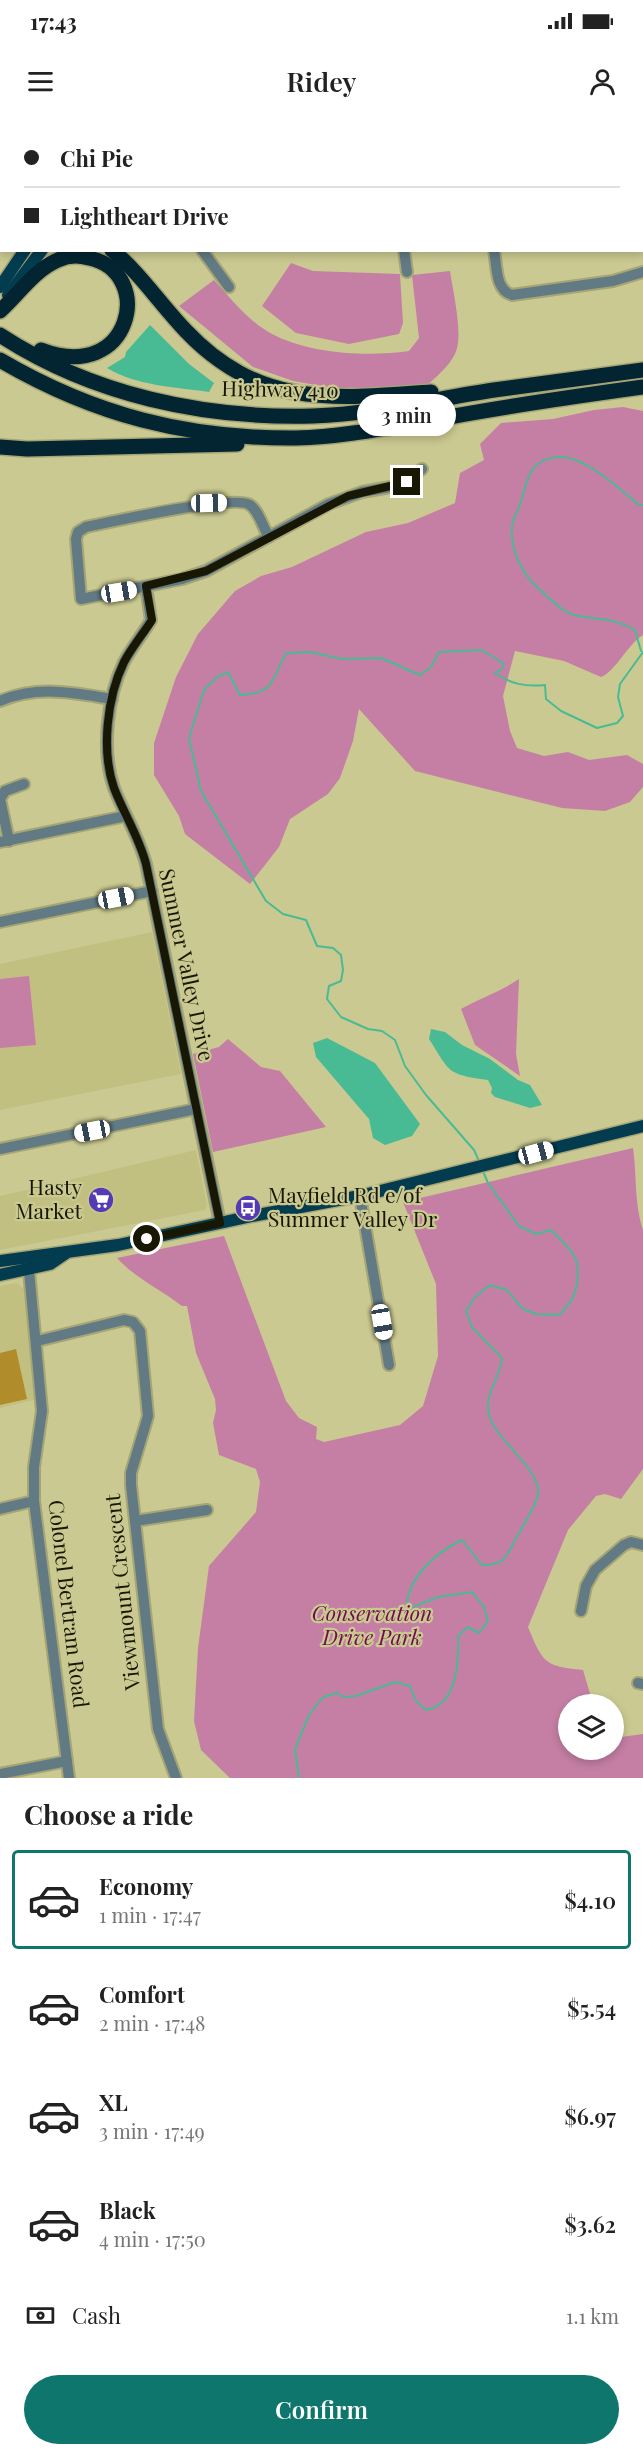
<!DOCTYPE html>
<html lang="en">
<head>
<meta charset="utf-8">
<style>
  :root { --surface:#fff; --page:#f6f6f6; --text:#222; --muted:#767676; --line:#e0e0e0; --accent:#0f766e }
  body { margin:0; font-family:"Playfair Display",serif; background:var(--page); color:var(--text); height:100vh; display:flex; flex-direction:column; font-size:22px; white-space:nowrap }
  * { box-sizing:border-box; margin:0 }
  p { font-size:20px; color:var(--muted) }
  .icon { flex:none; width:33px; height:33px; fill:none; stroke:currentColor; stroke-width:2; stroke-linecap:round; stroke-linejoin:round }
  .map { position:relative; height:1658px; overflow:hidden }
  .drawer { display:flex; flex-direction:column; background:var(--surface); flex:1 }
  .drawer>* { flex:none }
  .banner { position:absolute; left:0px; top:0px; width:644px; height:132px; box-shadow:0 3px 9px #0003; display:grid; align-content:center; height:132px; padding:0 24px; background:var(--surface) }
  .fabs { position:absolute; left:558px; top:1574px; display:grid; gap:12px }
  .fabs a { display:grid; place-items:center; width:66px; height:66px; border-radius:50%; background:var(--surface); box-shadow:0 3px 9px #0003; font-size:30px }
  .end { position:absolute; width:27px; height:27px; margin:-14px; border:8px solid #181703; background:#fff; box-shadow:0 0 0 3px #fff }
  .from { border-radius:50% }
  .bubble { position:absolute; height:42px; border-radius:21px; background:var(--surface); box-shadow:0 3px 9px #0003; font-size:20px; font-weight:600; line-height:42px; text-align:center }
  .car { position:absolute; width:18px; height:36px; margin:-18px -9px; border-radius:8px; box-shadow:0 0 4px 2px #0007; background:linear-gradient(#fff 24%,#345 0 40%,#fff 0 76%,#345 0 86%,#fff 0) }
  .banner b { display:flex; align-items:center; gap:21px; height:57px; font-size:22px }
  .banner b+b { border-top:2px solid var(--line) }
  .banner i { width:15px; height:15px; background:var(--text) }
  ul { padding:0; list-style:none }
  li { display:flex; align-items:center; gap:18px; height:99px; margin:0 12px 9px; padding:0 12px; border:3px solid transparent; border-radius:6px }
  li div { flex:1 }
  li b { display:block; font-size:22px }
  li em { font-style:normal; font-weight:600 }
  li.active { border-color:var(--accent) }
  li>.icon { width:54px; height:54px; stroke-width:1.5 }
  h2 { padding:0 24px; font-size:27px; line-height:72px }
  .pay { display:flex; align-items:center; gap:15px; height:66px; padding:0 24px; font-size:22px }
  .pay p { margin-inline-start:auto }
  .button { display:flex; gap:12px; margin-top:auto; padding:12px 24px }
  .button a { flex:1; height:69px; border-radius:36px; background:var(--accent); color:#fff; font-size:24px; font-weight:600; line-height:69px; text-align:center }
  .status { display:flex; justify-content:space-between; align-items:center; height:42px; padding:0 30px; background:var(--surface); direction:ltr }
  .status svg { height:16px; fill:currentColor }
  header { display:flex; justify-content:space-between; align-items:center; height:78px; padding:0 24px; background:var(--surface); font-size:27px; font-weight:600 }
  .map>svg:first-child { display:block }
</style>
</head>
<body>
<div class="status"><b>17:43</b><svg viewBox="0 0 49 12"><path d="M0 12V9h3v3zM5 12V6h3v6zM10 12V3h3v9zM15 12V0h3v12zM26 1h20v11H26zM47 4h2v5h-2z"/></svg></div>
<header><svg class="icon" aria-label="menu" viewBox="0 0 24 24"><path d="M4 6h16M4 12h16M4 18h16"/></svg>Ridey<svg class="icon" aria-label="person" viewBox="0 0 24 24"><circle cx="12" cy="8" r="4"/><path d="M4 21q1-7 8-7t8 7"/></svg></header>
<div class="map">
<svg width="643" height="1658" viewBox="0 0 643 1658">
  <rect width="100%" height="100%" fill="#cac991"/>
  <g fill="#c2c081">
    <path d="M152 812 181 954 0 990V844Z"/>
    <path d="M196 1030 207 1085 205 1090 0 1130V1076Z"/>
    <path d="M17 1163 24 1169 34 1280 0 1288V1166Z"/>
  </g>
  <g fill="#c57fa4">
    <path d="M291 143 313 151 400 154 403 203 399 214 349 224 296 213 262 186Z"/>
    <path d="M450 151C453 171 462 210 457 228 454 242 438 255 428 265L350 271 293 261 253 247 179 186 214 160C231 179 249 202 272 214 310 234 368 237 409 231L419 218 412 155Z"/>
    <path d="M623 287 643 291V515C627 525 616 551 601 557L564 541 515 531 503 576 510 611 517 628 544 636 568 632 589 640 627 635 643 644V667L630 682 605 691 562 688 415 651 359 589 353 621 340 658 328 674 290 699 279 727 250 764 185 714 179 696 154 655V623L176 557 198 514 235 471 261 456 292 447 366 412 408 403 455 383 460 353 484 340 480 324 501 303 553 299 594 290Z"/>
    <path d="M29 856 36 925 0 928V859Z"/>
    <path d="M519 859 516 934 520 956 475 925 461 889C480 878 500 872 519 859Z"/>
    <path d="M228 919 261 947 280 951 326 1007 213 1032 193 934 219 927Z"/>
    <path d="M633 1028C637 1055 634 1084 643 1110V1349L621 1379 605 1374 596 1376 568 1410 528 1507C543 1543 544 1546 583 1550L593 1584H568V1629H614V1618L643 1614V1658H230L201 1630 194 1601 198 1528 209 1446 256 1392 260 1362 256 1349 219 1335 213 1303 216 1290 215 1279 196 1233 187 1186H182C160 1169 135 1158 117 1138L224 1116 286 1281 299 1298 317 1307 316 1319 324 1322 400 1305 423 1286 438 1236 436 1164 403 1082Z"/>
  </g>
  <g fill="#49bb94">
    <path d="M150 205 189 244 214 263 209 272C175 267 137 266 107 248L125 237 126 232Z"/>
    <path d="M431 909 445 912 462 925 490 939 518 960 530 965 542 985 530 988 495 977 491 973 492 968 488 960C446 954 451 953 429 919Z"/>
    <path d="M327 918 375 943 420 1004 412 1016 385 1025 373 1018 369 999 316 937 313 923Z"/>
  </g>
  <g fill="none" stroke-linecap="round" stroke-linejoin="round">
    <g stroke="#49bb94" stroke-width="2">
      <path d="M641 531 635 510C610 496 599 501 574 495 562 492 547 476 538 468 521 453 510 428 512 407 513 398 519 389 521 381 528 358 529 340 558 337 584 335 620 369 639 385H643"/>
      <path d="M479 1041 474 1030 426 975 405 946 395 920 382 911 368 909 341 897 327 879 329 866 341 861 343 850 341 835 333 828 317 826 306 800 283 794 266 781 201 671 189 618 204 570 217 557 228 552 240 575C276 573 271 560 286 533L310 532 342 539 381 538 420 555 431 547 439 532 482 530 504 544 502 549 495 553C511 564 525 567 545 565L546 579 561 591 597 608 617 603 623 596 618 577 620 564 643 532"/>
      <path d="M299 1658 295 1629 309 1595 323 1577 337 1573 344 1577 356 1576 395 1562 410 1566 416 1581 426 1590C457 1585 459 1542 458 1516L468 1507 479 1513 488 1501 484 1487 472 1472 438 1477 413 1487 407 1483C410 1455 437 1432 462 1420L482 1445C504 1445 506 1438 515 1420 521 1409 536 1386 538 1375 541 1349 499 1323 490 1298 482 1276 500 1259 502 1238L472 1207 466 1191 475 1177 490 1165 507 1170 523 1189 536 1194 559 1195C570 1184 574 1179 577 1163 581 1135 570 1129 551 1110L536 1114 519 1106 488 1063 482 1049"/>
    </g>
  </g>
  <path fill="#b18c2b" d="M16 1229 27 1279 0 1285V1233Z"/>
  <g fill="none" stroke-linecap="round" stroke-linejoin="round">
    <g stroke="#a6a575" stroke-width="14">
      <g id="minor">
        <path d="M207 0 208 2"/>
        <path d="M381 0 384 2"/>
        <path d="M535 2 545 0"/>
        <path d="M642 56H643"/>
        <path d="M202 130 229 167"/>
        <path d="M404 130 407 152"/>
        <path d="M494 130C497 146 495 170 512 175L613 161 643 152"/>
        <path d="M269 417C263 408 259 391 250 385 236 374 110 402 86 407L78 412 76 419 81 479 182 459 206 451 329 384 362 372 402 365 422 349"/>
        <path d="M146 467 151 500C143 514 132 527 124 542 107 577 101 631 114 668 124 694 139 717 146 744L220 1103"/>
        <path d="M0 581C38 565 73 573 112 579"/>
        <path d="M9 721 0 679 5 671 24 664"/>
        <path d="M0 722 126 696"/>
        <path d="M0 802 152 771"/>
        <path d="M0 1029 196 989"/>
        <path d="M360 1076 389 1245"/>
        <path d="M28 1140 42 1291 34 1347V1381L69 1658"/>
        <path d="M37 1221 124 1200 133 1202 140 1211 148 1296 131 1353V1365L158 1609 176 1658"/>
        <path d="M0 1389 34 1381"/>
        <path d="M135 1401 207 1390"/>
        <path d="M581 1491 586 1466 595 1450 624 1425 631 1422 643 1425"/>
        <path d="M638 1563 643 1564"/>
        <path d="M0 1654 67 1641"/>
      </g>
    </g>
    <g stroke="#a6a575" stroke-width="15">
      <g id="major">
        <path d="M119 2 120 0"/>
        <path d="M136 2 137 0"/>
        <path d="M0 167 25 130"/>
        <path d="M8 175 42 130"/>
        <path d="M0 1141 118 1125 252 1096 360 1076 643 1006"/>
        <path d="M0 1155 50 1144 66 1133"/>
      </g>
    </g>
    <g stroke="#a6a575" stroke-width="18">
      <g id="highway">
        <path d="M112 130C141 154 160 184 186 211 259 288 334 279 431 272"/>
        <path d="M0 191C19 174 33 151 58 140 68 135 79 135 89 138 156 152 132 265 41 230"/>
        <path d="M0 215C92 275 204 299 313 296 374 294 434 279 494 270 543 263 593 257 643 250"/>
        <path d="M0 240C94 295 187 319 296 318 347 317 399 305 449 297 514 285 578 276 643 267"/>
        <path d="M0 327 27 329 237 324"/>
      </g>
    </g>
    <use href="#minor" stroke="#617a84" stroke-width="10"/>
    <use href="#major" stroke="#033c4f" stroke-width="12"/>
    <use href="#highway" stroke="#032431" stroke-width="15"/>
  </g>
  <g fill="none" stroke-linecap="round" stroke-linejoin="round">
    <path stroke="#181703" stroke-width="8" d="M147 1119 220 1103 146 744C139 717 124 694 114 668 101 631 107 577 124 542 132 527 143 514 152 500L146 466 206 451 348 376 407 362"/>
  </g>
  <defs>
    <g id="supermarket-disc" transform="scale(1.35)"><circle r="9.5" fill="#553bb3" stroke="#cac991"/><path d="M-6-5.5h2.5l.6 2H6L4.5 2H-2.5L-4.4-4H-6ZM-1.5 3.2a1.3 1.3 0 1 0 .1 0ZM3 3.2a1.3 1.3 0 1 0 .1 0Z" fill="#fff"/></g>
    <g id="bus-disc" transform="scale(1.35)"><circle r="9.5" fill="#553bb3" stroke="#cac991"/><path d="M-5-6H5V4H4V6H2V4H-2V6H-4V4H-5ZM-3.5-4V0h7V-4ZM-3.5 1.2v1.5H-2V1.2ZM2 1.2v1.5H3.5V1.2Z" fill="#fff"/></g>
  </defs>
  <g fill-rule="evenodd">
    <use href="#supermarket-disc" x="101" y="1080"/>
    <use href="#bus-disc" x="248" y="1088"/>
  </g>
  <g text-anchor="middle" stroke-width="4.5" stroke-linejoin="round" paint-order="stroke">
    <g font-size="21" fill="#181703" stroke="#cac991">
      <text transform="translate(280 270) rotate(1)" y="7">Highway 410</text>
      <text transform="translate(186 845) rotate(78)" y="7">Summer Valley Drive</text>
      <text transform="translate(123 1472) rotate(-96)" y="7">Viewmount Crescent</text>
      <text transform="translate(68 1484) rotate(83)" y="7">Colonel Bertram Road</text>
    </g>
    <g font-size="21" fill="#181703" stroke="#cac991" text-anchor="end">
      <text x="82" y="1075">Hasty<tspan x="82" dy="24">Market</tspan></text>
      <text x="268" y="1083" text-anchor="start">Mayfield Rd e/of<tspan x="268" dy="24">Summer Valley Dr</tspan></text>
    </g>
    <g font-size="21" font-style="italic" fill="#730a50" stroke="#cac991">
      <text x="372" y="1501">Conservation<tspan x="372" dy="24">Drive Park</tspan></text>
    </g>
  </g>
</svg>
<div class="fabs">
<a><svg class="icon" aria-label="layers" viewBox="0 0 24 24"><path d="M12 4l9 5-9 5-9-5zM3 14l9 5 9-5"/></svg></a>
</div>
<i class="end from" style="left:147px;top:1119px"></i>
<i class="end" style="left:407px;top:362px"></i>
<div class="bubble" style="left:357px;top:274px;width:99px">3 min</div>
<i class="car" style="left:209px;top:383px;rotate:89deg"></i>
<i class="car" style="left:119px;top:472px;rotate:80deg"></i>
<i class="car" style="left:116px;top:778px;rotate:79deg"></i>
<i class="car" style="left:92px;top:1011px;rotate:259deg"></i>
<i class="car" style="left:536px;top:1033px;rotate:75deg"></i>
<i class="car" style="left:382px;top:1202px;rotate:170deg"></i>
<div class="banner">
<b><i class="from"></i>Chi Pie</b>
<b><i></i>Lightheart Drive</b>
</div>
</div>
<section class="drawer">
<h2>Choose a ride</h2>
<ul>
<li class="active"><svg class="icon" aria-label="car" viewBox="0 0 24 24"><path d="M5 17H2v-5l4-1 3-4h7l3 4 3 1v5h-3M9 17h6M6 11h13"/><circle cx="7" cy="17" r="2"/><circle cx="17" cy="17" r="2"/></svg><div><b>Economy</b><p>1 min · 17:47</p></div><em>$4.10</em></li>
<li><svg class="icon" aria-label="car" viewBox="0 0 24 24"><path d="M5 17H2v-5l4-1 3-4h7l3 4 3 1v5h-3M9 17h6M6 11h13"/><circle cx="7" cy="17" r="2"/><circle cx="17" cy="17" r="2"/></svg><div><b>Comfort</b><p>2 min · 17:48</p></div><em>$5.54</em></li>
<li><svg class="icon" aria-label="car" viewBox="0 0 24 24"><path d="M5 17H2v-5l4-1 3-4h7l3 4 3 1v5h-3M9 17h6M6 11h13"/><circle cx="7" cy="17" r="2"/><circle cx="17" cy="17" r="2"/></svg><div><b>XL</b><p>3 min · 17:49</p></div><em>$6.97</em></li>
<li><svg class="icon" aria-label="car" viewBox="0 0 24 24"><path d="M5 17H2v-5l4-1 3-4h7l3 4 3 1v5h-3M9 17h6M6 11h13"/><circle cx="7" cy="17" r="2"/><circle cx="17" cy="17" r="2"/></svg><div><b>Black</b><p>4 min · 17:50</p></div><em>$3.62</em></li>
</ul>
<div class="pay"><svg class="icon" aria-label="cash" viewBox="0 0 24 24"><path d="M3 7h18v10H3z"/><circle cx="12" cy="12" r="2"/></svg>Cash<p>1.1 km</p></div>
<div class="button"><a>Confirm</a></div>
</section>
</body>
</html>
